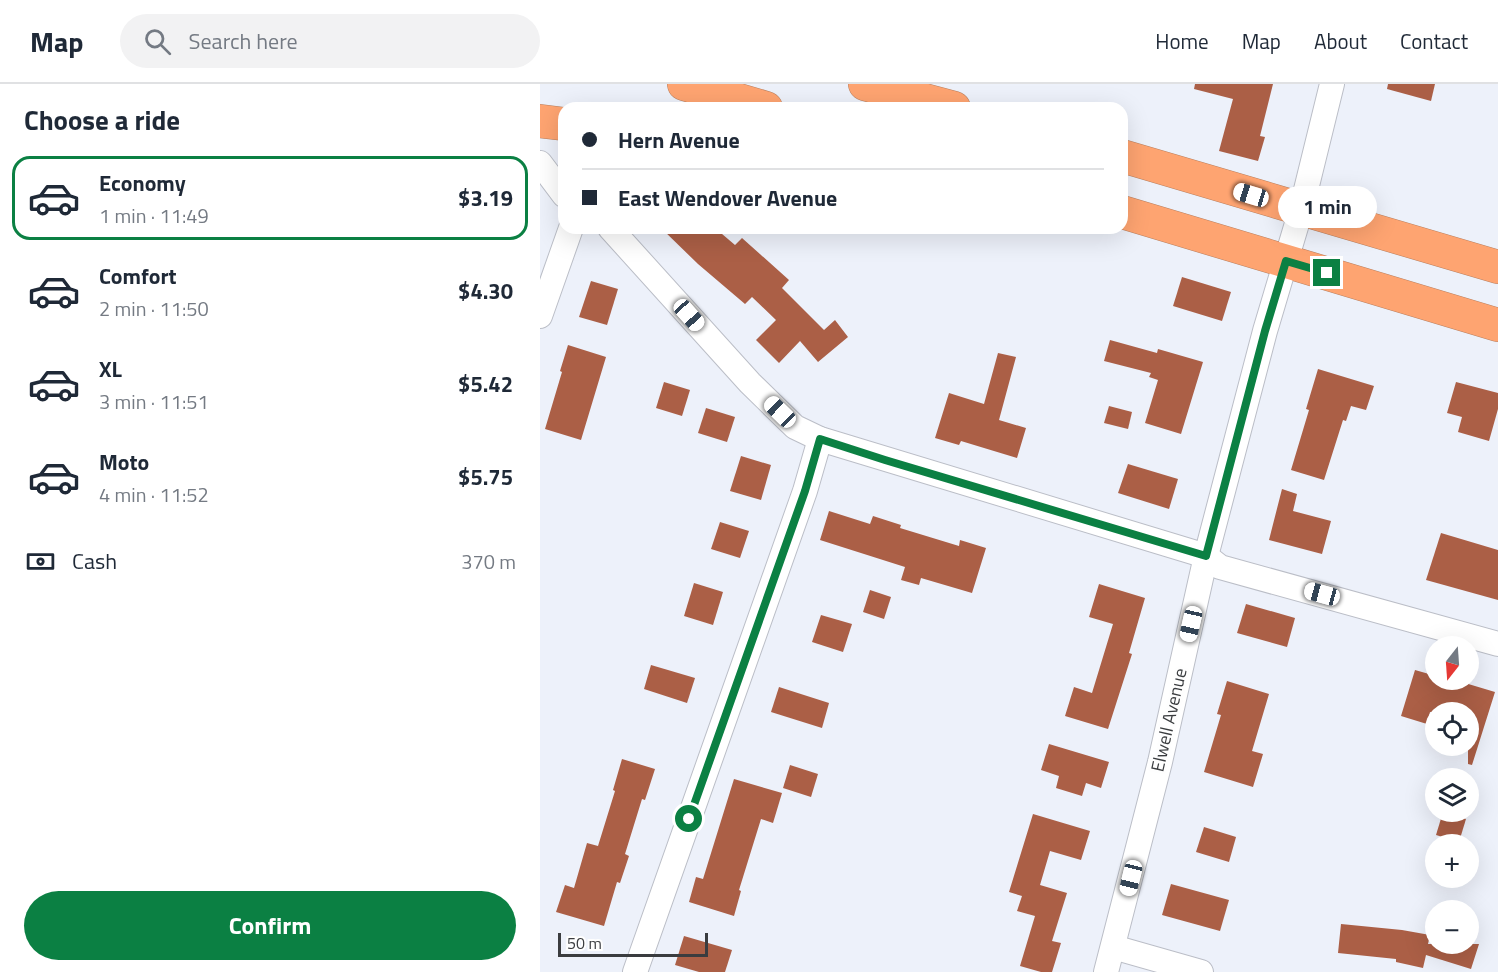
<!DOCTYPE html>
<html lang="en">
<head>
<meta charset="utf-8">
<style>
  :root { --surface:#fff; --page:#f2f2f3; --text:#1f2937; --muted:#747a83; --line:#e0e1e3; --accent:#0b8043 }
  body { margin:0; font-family:"Titillium Web",sans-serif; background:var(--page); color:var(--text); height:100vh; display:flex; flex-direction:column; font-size:22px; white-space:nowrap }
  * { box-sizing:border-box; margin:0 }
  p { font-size:20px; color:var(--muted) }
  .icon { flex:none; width:33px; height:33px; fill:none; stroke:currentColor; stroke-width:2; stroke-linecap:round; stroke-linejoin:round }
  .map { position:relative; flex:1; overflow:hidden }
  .panel { display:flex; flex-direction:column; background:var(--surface); width:540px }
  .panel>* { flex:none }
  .hud { position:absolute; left:18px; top:18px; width:570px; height:132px; border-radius:18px; box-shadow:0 6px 24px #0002; display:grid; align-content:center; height:132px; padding:0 24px; background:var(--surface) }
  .needle { width:39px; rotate:197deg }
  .buttons { position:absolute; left:885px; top:552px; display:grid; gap:12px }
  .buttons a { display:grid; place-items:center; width:54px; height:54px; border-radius:50%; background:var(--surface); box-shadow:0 6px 24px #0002; font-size:30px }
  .scale { position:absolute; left:18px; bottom:15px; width:150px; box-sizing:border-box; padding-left:6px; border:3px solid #3a3c3f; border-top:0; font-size:16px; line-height:21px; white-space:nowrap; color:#3a3c3f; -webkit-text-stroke:4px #fefefe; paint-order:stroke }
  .end { position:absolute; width:27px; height:27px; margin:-14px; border:8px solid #0b8043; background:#fff; box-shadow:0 0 0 3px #fff }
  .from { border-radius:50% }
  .bubble { position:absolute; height:42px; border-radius:21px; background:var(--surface); box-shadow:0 6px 24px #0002; font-size:20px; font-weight:700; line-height:42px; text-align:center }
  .car { position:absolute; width:18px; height:36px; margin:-18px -9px; border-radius:8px; box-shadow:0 0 4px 2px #0007; background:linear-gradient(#fff 24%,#345 0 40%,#fff 0 76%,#345 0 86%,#fff 0) }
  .hud b { display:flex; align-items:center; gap:21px; height:57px; font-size:22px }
  .hud b+b { border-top:2px solid var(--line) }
  .hud i { width:15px; height:15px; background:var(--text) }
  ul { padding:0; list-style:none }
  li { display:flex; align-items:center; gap:18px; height:84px; margin:0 12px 9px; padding:0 12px; border:3px solid transparent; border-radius:18px }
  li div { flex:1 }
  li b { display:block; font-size:22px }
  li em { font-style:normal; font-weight:700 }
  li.active { border-color:var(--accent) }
  li>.icon { width:54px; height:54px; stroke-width:1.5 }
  h2 { padding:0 24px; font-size:27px; line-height:72px }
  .pay { display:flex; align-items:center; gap:15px; height:66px; padding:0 24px; font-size:22px }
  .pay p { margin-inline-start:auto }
  .primary-button { display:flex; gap:12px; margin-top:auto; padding:12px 24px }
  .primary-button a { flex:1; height:69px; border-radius:36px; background:var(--accent); color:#fff; font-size:24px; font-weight:700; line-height:69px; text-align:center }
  header { display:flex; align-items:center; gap:36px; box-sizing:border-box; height:84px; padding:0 30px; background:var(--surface); border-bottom:2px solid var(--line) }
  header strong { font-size:28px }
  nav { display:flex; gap:33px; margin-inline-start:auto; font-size:21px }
  .search { width:420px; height:54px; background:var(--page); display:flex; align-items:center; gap:15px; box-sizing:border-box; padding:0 21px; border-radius:33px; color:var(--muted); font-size:22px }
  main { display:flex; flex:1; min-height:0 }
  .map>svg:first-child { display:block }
</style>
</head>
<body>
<header>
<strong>Map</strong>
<div class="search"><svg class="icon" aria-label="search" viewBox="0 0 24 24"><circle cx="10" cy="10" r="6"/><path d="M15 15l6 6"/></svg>Search here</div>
<nav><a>Home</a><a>Map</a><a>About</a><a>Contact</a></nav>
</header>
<main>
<section class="panel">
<h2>Choose a ride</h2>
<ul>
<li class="active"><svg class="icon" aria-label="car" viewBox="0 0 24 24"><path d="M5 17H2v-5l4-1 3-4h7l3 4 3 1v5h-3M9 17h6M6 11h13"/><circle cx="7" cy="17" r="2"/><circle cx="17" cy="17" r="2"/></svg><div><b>Economy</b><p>1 min · 11:49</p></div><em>$3.19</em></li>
<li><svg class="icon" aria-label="car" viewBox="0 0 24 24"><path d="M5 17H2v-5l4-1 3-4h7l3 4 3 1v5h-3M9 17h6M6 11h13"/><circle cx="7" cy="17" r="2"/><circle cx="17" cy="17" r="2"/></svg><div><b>Comfort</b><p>2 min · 11:50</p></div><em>$4.30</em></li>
<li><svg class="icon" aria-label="car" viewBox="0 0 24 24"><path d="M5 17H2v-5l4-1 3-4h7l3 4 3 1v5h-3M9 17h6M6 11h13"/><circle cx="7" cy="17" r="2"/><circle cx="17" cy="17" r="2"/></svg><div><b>XL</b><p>3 min · 11:51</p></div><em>$5.42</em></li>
<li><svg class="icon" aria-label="car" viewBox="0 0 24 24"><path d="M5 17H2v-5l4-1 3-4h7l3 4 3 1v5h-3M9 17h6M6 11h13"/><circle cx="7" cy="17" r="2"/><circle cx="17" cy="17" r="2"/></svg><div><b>Moto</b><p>4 min · 11:52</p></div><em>$5.75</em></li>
</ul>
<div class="pay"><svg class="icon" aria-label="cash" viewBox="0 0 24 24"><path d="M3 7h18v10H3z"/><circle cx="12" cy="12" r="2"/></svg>Cash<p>370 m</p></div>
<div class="primary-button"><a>Confirm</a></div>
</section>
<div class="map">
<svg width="958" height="888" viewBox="0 0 958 888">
  <rect width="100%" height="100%" fill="#edf1fa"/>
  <g fill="#ab5f46">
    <path d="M655 0H733L720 52 725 53 718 77 679 67 693 15 654 5Z"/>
    <path d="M848 0H895L891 17 847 5Z"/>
    <path d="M121 144H175L195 161 202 154 249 196 242 204 284 246 295 236 308 253 278 278 260 257 239 279 216 256 236 236 212 213 205 220 158 180Z"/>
    <path d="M642 193 691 208 682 237 633 222Z"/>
    <path d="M51 197 78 205 67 241 39 233Z"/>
    <path d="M570 256 617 269 618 265 663 278 641 350 605 339 618 296 609 293 611 289 564 277Z"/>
    <path d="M28 261 66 273 41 356 5 345 22 288 20 287Z"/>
    <path d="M458 269 476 273 459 336 486 344 477 374 421 357 419 361 395 354 409 309 444 320Z"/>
    <path d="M778 285 834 302 826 326 811 322 806 337 803 336 784 396 751 386 769 326 766 325Z"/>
    <path d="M124 298 150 306 142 332 116 324Z"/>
    <path d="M916 298 958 309V325L949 357 918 348 922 333 907 329Z"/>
    <path d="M569 322 592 328 588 345 564 339Z"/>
    <path d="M166 324 195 333 187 358 158 349Z"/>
    <path d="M201 372 231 381 221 416 190 407Z"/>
    <path d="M588 380 638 395 629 425 578 409Z"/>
    <path d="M742 405 757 410 753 427 791 437 782 470 729 456Z"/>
    <path d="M289 427 330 440 333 432 361 441 360 444 419 462 420 456 446 464 432 509 381 494 379 501 361 496 365 483 280 456Z"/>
    <path d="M180 438 209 447 200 474 171 465Z"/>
    <path d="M901 449 958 466V516L886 496Z"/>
    <path d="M154 499 183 508 173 541 144 532Z"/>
    <path d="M559 500 605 514 589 569 592 570 568 645 525 632 534 603 552 609 573 540 549 533Z"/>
    <path d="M330 506 351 513 344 535 323 528Z"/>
    <path d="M706 520 755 534 747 563 697 549Z"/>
    <path d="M281 531 312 540 303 568 272 558Z"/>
    <path d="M111 581 155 594 147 619 104 605Z"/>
    <path d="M875 586 896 592V596H915L955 608 932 681 928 680V628H890L887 640 861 632Z"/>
    <path d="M687 597 729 610 712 667 723 670 713 703 664 688 681 631 677 630Z"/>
    <path d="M239 603 289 619 282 644 231 628Z"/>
    <path d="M509 660 569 678 561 704 546 699 542 712 516 704 519 692 501 686Z"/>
    <path d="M82 675 115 685 105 716 102 715 85 770 89 772 80 799 77 798 64 842 16 828 25 801 34 804 47 759 58 762 75 707 73 706Z"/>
    <path d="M250 681 278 690 271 713 243 704Z"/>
    <path d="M194 695 242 709 233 739 221 735 199 806 201 807 194 832 149 818 156 793 163 795Z"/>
    <path d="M903 728 926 735 919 758 896 751Z"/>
    <path d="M493 730 550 747 541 776 510 767 500 801 527 809 512 857 521 859 512 888H501L480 882 495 832 477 827 482 812 469 808Z"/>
    <path d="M664 743 696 753 689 778 656 768Z"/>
    <path d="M631 800 689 816 680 847 622 831Z"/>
    <path d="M801 840 862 846 890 851 888 860H939L931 885 886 871 883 884 856 878V875L798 869Z"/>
    <path d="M144 852 192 866 185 888H159L135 881Z"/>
  </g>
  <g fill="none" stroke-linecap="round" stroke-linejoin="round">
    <g stroke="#bbbec7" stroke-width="26">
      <g id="minor">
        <path d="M0 79 24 111"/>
        <path d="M70 144 210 299 255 343 280 355 666 472 680 483 958 560"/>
        <path d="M0 232 31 144"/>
        <path d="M573 863 661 888"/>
        <path d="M95 888 265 407 280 355"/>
        <path d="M566 888 620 678 666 472 725 247 761 126 792 0"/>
      </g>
    </g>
    <g stroke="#b98060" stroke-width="34">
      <g id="highway">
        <path d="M144 0 226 24"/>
        <path d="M325 0 414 24"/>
        <path d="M0 37 24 40"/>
        <path d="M582 72 958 183"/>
        <path d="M582 128 958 241"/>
      </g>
    </g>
    <use href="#minor" stroke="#fff" stroke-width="24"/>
    <use href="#highway" stroke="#fea471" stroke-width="33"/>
  </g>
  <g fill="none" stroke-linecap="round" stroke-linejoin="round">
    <path stroke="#0b8043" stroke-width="8" d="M149 735 265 407 280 355 345 376 666 472 725 247 746 177 787 189"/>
  </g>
  <g text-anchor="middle" stroke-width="6" stroke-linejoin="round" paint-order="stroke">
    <g font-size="18" fill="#3a3c3f" stroke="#fefefe">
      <text transform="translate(629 636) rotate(-77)" y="6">Elwell Avenue</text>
    </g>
  </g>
</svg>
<div class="buttons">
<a><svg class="needle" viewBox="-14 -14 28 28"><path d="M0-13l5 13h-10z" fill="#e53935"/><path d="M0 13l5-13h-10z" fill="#747a83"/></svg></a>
<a><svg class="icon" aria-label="locate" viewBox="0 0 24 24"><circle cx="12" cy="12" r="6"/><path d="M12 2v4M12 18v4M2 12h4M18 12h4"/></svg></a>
<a><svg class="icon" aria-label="layers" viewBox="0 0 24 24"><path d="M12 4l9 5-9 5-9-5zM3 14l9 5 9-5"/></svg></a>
<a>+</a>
<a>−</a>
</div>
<div class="scale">50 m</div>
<i class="end from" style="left:149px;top:735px"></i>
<i class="end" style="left:787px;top:189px"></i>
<div class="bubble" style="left:738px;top:102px;width:99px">1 min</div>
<i class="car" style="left:711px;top:111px;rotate:287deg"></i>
<i class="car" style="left:149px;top:231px;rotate:138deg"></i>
<i class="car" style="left:240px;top:328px;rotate:314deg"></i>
<i class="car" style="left:782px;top:510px;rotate:285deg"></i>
<i class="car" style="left:651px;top:540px;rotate:193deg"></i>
<i class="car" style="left:591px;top:794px;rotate:194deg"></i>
<div class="hud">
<b><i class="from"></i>Hern Avenue</b>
<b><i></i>East Wendover Avenue</b>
</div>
</div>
</main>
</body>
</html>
